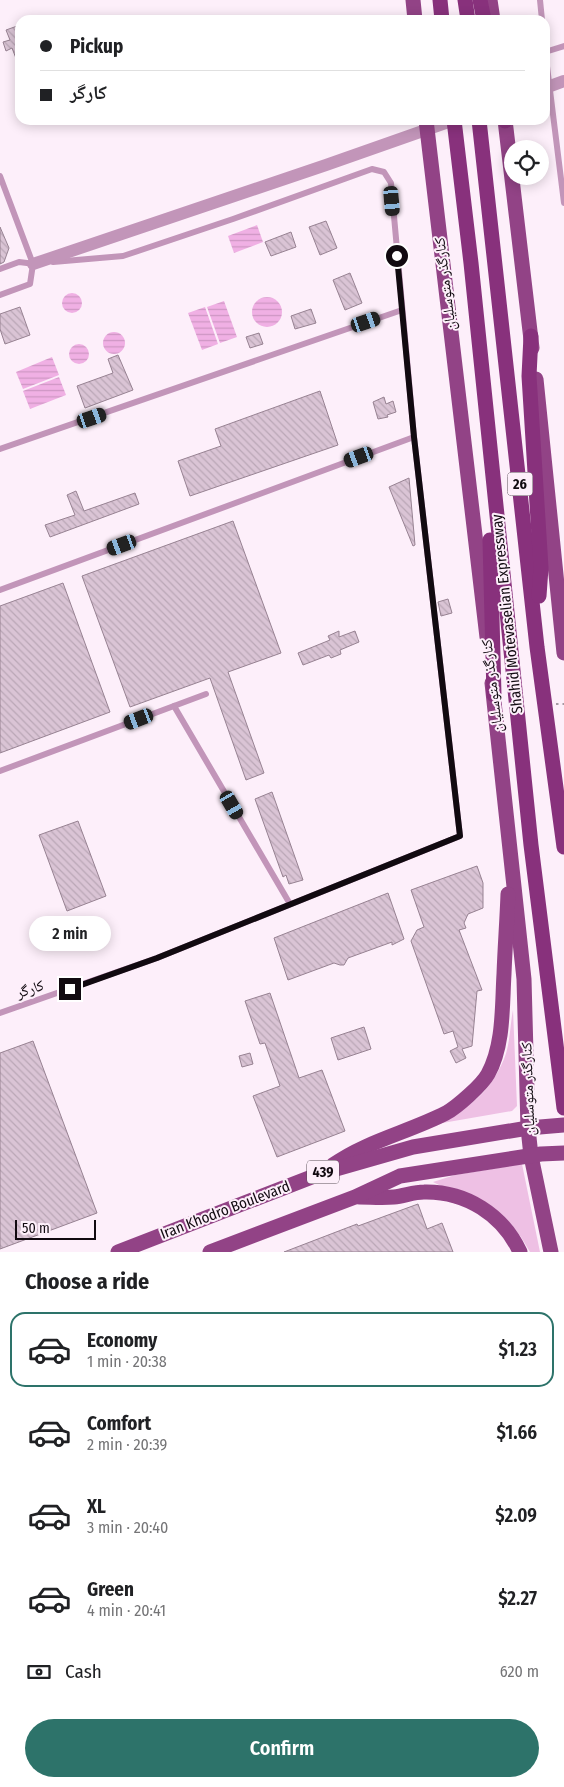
<!DOCTYPE html>
<html lang="en">
<head>
<meta charset="utf-8">
<style>
  :root { --surface:#fff; --page:#f6f6f6; --text:#202124; --muted:#757577; --line:#e0e0e0; --accent:#2d736a }
  body { margin:0; font-family:"Fira Sans Condensed","Noto Naskh Arabic",sans-serif; background:var(--page); color:var(--text); height:100vh; display:flex; flex-direction:column; font-size:19px; white-space:nowrap }
  * { box-sizing:border-box; margin:0 }
  p { font-size:16px; color:var(--muted) }
  .icon { flex:none; width:28px; height:28px; fill:none; stroke:currentColor; stroke-width:2; stroke-linecap:round; stroke-linejoin:round }
  .map { position:relative; height:1252px; overflow:hidden }
  .sheet { display:flex; flex-direction:column; background:var(--surface); flex:1 }
  .sheet>* { flex:none }
  .guide { position:absolute; left:15px; top:15px; width:535px; height:110px; border-radius:15px; box-shadow:0 2px 12px #0003; display:grid; align-content:center; height:110px; padding:0 25px; background:var(--surface) }
  .fabs { position:absolute; left:504px; top:140px; display:grid; gap:10px }
  .fabs a { display:grid; place-items:center; width:45px; height:45px; border-radius:50%; background:var(--surface); box-shadow:0 2px 12px #0003; font-size:25px }
  .scale { position:absolute; left:15px; bottom:12px; width:81px; box-sizing:border-box; padding-left:5px; border:2px solid #110a10; border-top:0; font-size:14px; line-height:18px; white-space:nowrap; color:#110a10; -webkit-text-stroke:4px #fdeffa; paint-order:stroke }
  .end { position:absolute; width:22px; height:22px; margin:-11px; border:6px solid #110a10; background:#fff; box-shadow:0 0 0 2px #fff }
  .from { border-radius:50% }
  .bubble { position:absolute; height:35px; border-radius:18px; background:var(--surface); box-shadow:0 2px 12px #0003; font-size:16px; font-weight:600; line-height:35px; text-align:center }
  .car { position:absolute; width:15px; height:30px; margin:-15px -8px; border-radius:6px; box-shadow:0 0 4px 1px #0007; background:linear-gradient(#222 24%,#8ab4d8 0 40%,#222 0 76%,#8ab4d8 0 86%,#222 0) }
  .guide b { display:flex; align-items:center; gap:18px; height:48px; font-size:19px }
  .guide b+b { border-top:1px solid var(--line) }
  .guide i { width:12px; height:12px; background:var(--text) }
  ul { padding:0; list-style:none }
  li { display:flex; align-items:center; gap:15px; height:75px; margin:0 10px 8px; padding:0 15px; border:2px solid transparent; border-radius:15px }
  li div { flex:1 }
  li b { display:block; font-size:19px }
  li em { font-style:normal; font-weight:600 }
  li.on { border-color:var(--accent) }
  li>.icon { width:45px; height:45px; stroke-width:1.5 }
  h2 { padding:0 25px; font-size:22px; line-height:60px }
  .pay { display:flex; align-items:center; gap:12px; height:55px; padding:0 25px; font-size:19px }
  .pay p { margin-inline-start:auto }
  .cta { display:flex; gap:10px; margin-top:auto; padding:10px 25px }
  .cta a { flex:1; height:58px; border-radius:30px; background:var(--accent); color:#fff; font-size:20px; font-weight:600; line-height:58px; text-align:center }
  .map>svg:first-child { display:block }
</style>
</head>
<body>
<div class="map">
<svg width="564" height="1252" viewBox="0 0 564 1252">
  <defs>
    <pattern id="water-rules" width="6" height="5" patternUnits="userSpaceOnUse" patternTransform="scale(1.25)"><rect width="6" height="5" fill="#f0b0e4"/><path d="M0 2.5h6" fill="none" stroke="#cd96c3"/></pattern>
    <pattern id="building-back-hatch" width="6" height="6" patternUnits="userSpaceOnUse" patternTransform="scale(1.25)"><rect width="6" height="6" fill="#dac4d5"/><path d="M-1 5l2 2M0 0l6 6M5-1l2 2" fill="none" stroke="#baa7b6"/></pattern>
  </defs>
  <rect width="100%" height="100%" fill="#fdeffa"/>
  <g fill="#eec0e4">
    <path d="M513 1010 517 1106 512 1111 431 1125C466 1111 489 1095 504 1059 510 1045 510 1025 513 1010Z"/>
    <path d="M522 1164 540 1252H530L521 1237 511 1224 451 1191 433 1182 455 1175Z"/>
  </g>
  <g fill="url(#water-rules)">
    <path d="M257 225 263 242 234 253 228 236Z"/>
    <circle cx="72" cy="303" r="10"/>
    <circle cx="267" cy="312" r="15"/>
    <path d="M224 301 237 337 220 343 207 307Z"/>
    <path d="M205 307 218 344 202 350 188 313Z"/>
    <circle cx="114" cy="343" r="11"/>
    <circle cx="79" cy="354" r="10"/>
    <path d="M52 357 59 375 23 389 16 372Z"/>
    <path d="M59 377 66 395 30 409 23 391Z"/>
  </g>
  <g fill="url(#building-back-hatch)" stroke="#978292">
    <path d="M20 25V66H19L12 48 6 51 3 42 10 40 6 30Z"/>
    <path d="M326 221 337 248 320 255 309 227Z"/>
    <path d="M0 227 9 248 4 262 0 264Z"/>
    <path d="M291 232 296 247 271 256 265 242Z"/>
    <path d="M350 273 362 303 345 310 333 280Z"/>
    <path d="M20 307 30 335 5 344 0 329V314Z"/>
    <path d="M311 309 316 323 295 329 291 316Z"/>
    <path d="M259 333 263 344 250 348 246 337Z"/>
    <path d="M118 355 133 390 85 408 77 386 113 373 108 359Z"/>
    <path d="M320 391 338 445 190 496 178 461 221 446 215 429Z"/>
    <path d="M384 397 386 404 393 401 396 412 387 415 388 417 378 419 373 402Z"/>
    <path d="M409 478 415 545 413 546 389 487Z"/>
    <path d="M76 491 84 511 135 493 139 504 50 537 45 525 75 515 67 495Z"/>
    <path d="M233 521 281 653 228 672 264 773 246 780 210 678 130 707 82 576Z"/>
    <path d="M63 583 110 712 0 753V606Z"/>
    <path d="M448 599 452 613 441 616 438 602Z"/>
    <path d="M339 631V637L355 631 359 642 340 650 341 654 331 658 329 655 303 665 298 653 330 640 328 636Z"/>
    <path d="M272 792 303 880 289 884 286 875 283 877 255 799Z"/>
    <path d="M78 821 106 896 67 911 39 835Z"/>
    <path d="M477 866 483 883V908L468 914 464 923 466 928 459 930 482 990 477 991 472 1046 462 1049 466 1058 456 1063 450 1051 458 1047 453 1031 444 1034 411 941 417 930 424 927 411 890Z"/>
    <path d="M388 893 404 939 392 945V942L348 958 344 965H340L334 963 288 980 274 938Z"/>
    <path d="M270 993 299 1078 322 1070 345 1131 277 1157 253 1096 280 1086 265 1043 260 1044 245 1001Z"/>
    <path d="M364 1027 371 1049 338 1060 331 1038Z"/>
    <path d="M33 1041 97 1213 0 1249V1053Z"/>
    <path d="M250 1053 253 1064 242 1067 239 1056Z"/>
    <path d="M418 1204 427 1229 442 1223 453 1252H284L357 1224 358 1226Z"/>
  </g>
  <g fill="none" stroke-linecap="round" stroke-linejoin="round">
    <path stroke="#a599a2" stroke-width="2" stroke-dasharray="2.5 4" stroke-linecap="butt" d="M556 704H564"/>
    <g stroke="#c295b9" stroke-width="6">
      <path d="M540 0 542 20"/>
      <path d="M545 50 564 203"/>
      <path d="M545 52 564 46"/>
      <path d="M0 176 33 264 30 284 0 295"/>
      <path d="M0 269 19 262 35 264"/>
      <path d="M0 449 402 310"/>
      <path d="M0 590 414 437"/>
      <path d="M174 706 290 904"/>
      <path d="M0 771 206 694"/>
      <path d="M0 1013 157 958 460 836 414 437 391 183 384 172 372 169 233 219 123 256 53 262"/>
    </g>
    <g stroke="#c295b9" stroke-width="12">
      <path d="M545 88 564 81"/>
      <path d="M33 264 326 165 454 120"/>
    </g>
    <g stroke="#924386" stroke-width="15">
      <path d="M413 0 415 20"/>
      <path d="M490 0 493 20"/>
      <path d="M426 120 487 637"/>
      <path d="M505 120 532 348"/>
      <path d="M536 379 564 653"/>
      <path d="M492 683 524 979 528 1128 531 1156 551 1252"/>
      <path d="M333 1165C367 1141 409 1132 446 1113 457 1107 482 1085 488 1074 504 1045 502 1006 504 974 505 947 507 921 508 894"/>
      <path d="M359 1197C370 1197 383 1198 394 1197 404 1196 414 1192 424 1192 466 1191 503 1215 520 1252"/>
      <path d="M118 1252 322 1173 413 1147 528 1128 564 1125"/>
      <path d="M210 1252 355 1197 400 1176 541 1154 564 1153"/>
    </g>
    <g stroke="#88317c" stroke-width="15">
      <path d="M440 0 442 20"/>
      <path d="M465 0 468 20"/>
      <path d="M480 0 484 20"/>
      <path d="M454 120 471 263 531 845 564 1108"/>
      <path d="M479 120 537 647 564 847"/>
      <path d="M505 120V121"/>
      <path d="M531 336 529 376 541 568 539 596"/>
      <path d="M490 540 494 695"/>
    </g>
  </g>
  <g fill="none" stroke-linecap="round" stroke-linejoin="round">
    <path stroke="#110a10" stroke-width="6" d="M70 989 157 958 460 836 414 437 397 256"/>
  </g>
  <g text-anchor="middle" stroke-width="4" stroke-linejoin="round" paint-order="stroke">
    <g fill="#fdeffa" stroke="#584f56" stroke-width="1">
      <rect x="507.5" y="472.5" width="25" height="23" rx="4"/>
      <rect x="307" y="1160.5" width="32" height="23" rx="4"/>
    </g>
    <g font-size="14" font-weight="bold" fill="#110a10">
      <text x="520" y="489">26</text>
      <text x="323" y="1177">439</text>
    </g>
    <g font-size="15" fill="#110a10" stroke="#fdeffa">
      <text transform="translate(445 284) rotate(-97)" y="5">کنارگذر متوسلیان</text>
      <text transform="translate(507 614) rotate(-96)" y="5">Shahid Motevaselian Expressway</text>
      <text transform="translate(492 686) rotate(-97)" y="5">کنارگذر متوسلیان</text>
      <text transform="translate(30 989) rotate(-19)" y="5">کارگر</text>
      <text transform="translate(528 1089) rotate(-92)" y="5">کنارگذر متوسلیان</text>
      <text transform="translate(225 1210) rotate(-21)" y="5">Iran Khodro Boulevard</text>
    </g>
  </g>
</svg>
<div class="fabs">
<a><svg class="icon" aria-label="locate" viewBox="0 0 24 24"><circle cx="12" cy="12" r="6"/><path d="M12 2v4M12 18v4M2 12h4M18 12h4"/></svg></a>
</div>
<div class="scale">50 m</div>
<i class="end from" style="left:397px;top:256px"></i>
<i class="end" style="left:70px;top:989px"></i>
<div class="bubble" style="left:29px;top:916px;width:82px">2 min</div>
<i class="car" style="left:392px;top:201px;rotate:175deg"></i>
<i class="car" style="left:366px;top:322px;rotate:71deg"></i>
<i class="car" style="left:92px;top:418px;rotate:71deg"></i>
<i class="car" style="left:359px;top:457px;rotate:250deg"></i>
<i class="car" style="left:122px;top:545px;rotate:250deg"></i>
<i class="car" style="left:139px;top:719px;rotate:249deg"></i>
<i class="car" style="left:232px;top:805px;rotate:150deg"></i>
<div class="guide">
<b><i class="from"></i>Pickup</b>
<b><i></i>کارگر</b>
</div>
</div>
<section class="sheet">
<h2>Choose a ride</h2>
<ul>
<li class="on"><svg class="icon" aria-label="car" viewBox="0 0 24 24"><path d="M5 17H2v-5l4-1 3-4h7l3 4 3 1v5h-3M9 17h6M6 11h13"/><circle cx="7" cy="17" r="2"/><circle cx="17" cy="17" r="2"/></svg><div><b>Economy</b><p>1 min · 20:38</p></div><em>$1.23</em></li>
<li><svg class="icon" aria-label="car" viewBox="0 0 24 24"><path d="M5 17H2v-5l4-1 3-4h7l3 4 3 1v5h-3M9 17h6M6 11h13"/><circle cx="7" cy="17" r="2"/><circle cx="17" cy="17" r="2"/></svg><div><b>Comfort</b><p>2 min · 20:39</p></div><em>$1.66</em></li>
<li><svg class="icon" aria-label="car" viewBox="0 0 24 24"><path d="M5 17H2v-5l4-1 3-4h7l3 4 3 1v5h-3M9 17h6M6 11h13"/><circle cx="7" cy="17" r="2"/><circle cx="17" cy="17" r="2"/></svg><div><b>XL</b><p>3 min · 20:40</p></div><em>$2.09</em></li>
<li><svg class="icon" aria-label="car" viewBox="0 0 24 24"><path d="M5 17H2v-5l4-1 3-4h7l3 4 3 1v5h-3M9 17h6M6 11h13"/><circle cx="7" cy="17" r="2"/><circle cx="17" cy="17" r="2"/></svg><div><b>Green</b><p>4 min · 20:41</p></div><em>$2.27</em></li>
</ul>
<div class="pay"><svg class="icon" aria-label="cash" viewBox="0 0 24 24"><path d="M3 7h18v10H3z"/><circle cx="12" cy="12" r="2"/></svg>Cash<p>620 m</p></div>
<div class="cta"><a>Confirm</a></div>
</section>
</body>
</html>
